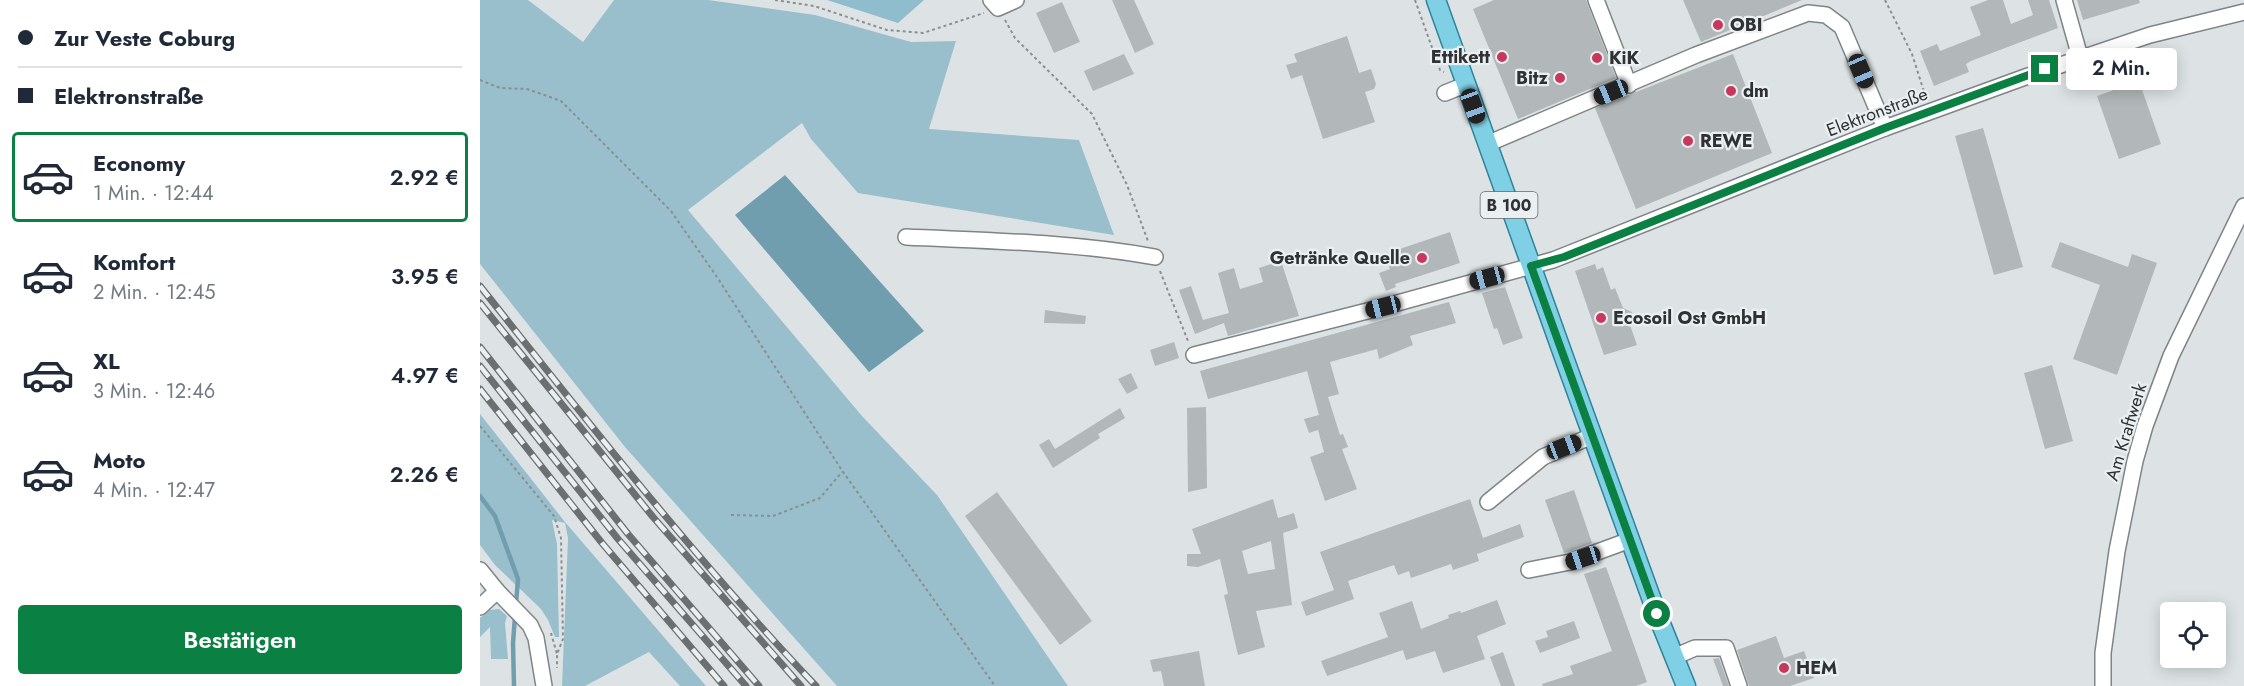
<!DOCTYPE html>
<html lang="de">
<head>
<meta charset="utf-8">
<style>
  :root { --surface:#fff; --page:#f2f2f3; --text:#1f2937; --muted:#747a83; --line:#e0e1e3; --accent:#0b8043 }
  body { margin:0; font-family:Jost,sans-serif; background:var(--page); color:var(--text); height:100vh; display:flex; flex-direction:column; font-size:22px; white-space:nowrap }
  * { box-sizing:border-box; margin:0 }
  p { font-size:20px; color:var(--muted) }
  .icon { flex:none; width:33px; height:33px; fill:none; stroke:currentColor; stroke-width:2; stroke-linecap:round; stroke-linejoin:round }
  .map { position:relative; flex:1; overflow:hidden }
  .sheet { display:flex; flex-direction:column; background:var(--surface); width:480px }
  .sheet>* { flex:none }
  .top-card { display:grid; align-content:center; height:132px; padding:0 18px; background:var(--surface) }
  .buttons { position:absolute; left:1680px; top:602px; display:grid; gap:12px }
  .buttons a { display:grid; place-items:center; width:66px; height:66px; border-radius:6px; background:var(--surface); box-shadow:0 3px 15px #0003; font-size:30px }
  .end { position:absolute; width:27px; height:27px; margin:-14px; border:8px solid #0b8043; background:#fff; box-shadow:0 0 0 3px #fff }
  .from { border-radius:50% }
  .bubble { position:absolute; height:42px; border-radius:6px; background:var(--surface); box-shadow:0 3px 15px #0003; font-size:20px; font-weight:600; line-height:42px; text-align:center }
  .car { position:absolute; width:18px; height:36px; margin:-18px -9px; border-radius:8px; box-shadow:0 0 4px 2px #0007; background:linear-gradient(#222 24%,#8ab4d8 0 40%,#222 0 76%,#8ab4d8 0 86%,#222 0) }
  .top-card b { display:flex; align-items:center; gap:21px; height:57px; font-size:22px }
  .top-card b+b { border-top:2px solid var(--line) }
  .top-card i { width:15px; height:15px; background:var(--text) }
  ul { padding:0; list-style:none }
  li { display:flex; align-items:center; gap:18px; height:90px; margin:0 12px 9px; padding:0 6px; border:3px solid transparent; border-radius:6px }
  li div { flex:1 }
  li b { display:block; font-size:22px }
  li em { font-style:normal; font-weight:600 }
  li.selected { border-color:var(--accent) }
  li>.icon { width:54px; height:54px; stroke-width:1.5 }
  .action { display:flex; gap:12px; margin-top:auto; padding:12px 18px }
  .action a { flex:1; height:69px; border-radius:6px; background:var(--accent); color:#fff; font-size:24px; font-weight:600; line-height:69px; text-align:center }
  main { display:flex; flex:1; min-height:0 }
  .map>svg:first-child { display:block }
</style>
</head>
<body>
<main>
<section class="sheet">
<div class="top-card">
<b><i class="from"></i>Zur Veste Coburg</b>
<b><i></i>Elektronstraße</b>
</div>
<ul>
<li class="selected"><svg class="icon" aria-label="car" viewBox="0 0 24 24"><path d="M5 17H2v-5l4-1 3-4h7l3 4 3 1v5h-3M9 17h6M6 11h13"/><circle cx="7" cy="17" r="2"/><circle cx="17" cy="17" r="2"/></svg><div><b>Economy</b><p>1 Min. · 12:44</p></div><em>2.92 €</em></li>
<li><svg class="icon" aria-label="car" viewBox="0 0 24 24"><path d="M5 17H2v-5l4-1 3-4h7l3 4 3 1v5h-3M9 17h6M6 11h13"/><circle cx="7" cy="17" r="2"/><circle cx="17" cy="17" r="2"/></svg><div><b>Komfort</b><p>2 Min. · 12:45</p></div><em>3.95 €</em></li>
<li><svg class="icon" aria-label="car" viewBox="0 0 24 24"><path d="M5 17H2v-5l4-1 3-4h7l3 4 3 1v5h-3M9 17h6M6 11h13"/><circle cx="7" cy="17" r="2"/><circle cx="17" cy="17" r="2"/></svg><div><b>XL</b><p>3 Min. · 12:46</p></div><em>4.97 €</em></li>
<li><svg class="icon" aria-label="car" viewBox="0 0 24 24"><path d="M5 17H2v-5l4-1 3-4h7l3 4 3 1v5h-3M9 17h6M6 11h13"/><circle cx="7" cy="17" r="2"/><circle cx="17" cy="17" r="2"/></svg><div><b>Moto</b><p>4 Min. · 12:47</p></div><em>2.26 €</em></li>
</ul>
<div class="action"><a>Bestätigen</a></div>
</section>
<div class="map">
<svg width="1764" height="686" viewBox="0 0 1764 686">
  <rect width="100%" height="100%" fill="#dde3e5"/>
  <g fill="#99bfcc">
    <path d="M0 0H48L103 42 134 0H228L335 15 431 42 476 41 449 129 599 140 634 235 378 193 331 139 322 123 208 210 382 416 457 495 588 686H357L145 447 0 264Z"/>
    <path d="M0 414 85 522 226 686H200L169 652 105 686H82L88 538 85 523 72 520 77 544 79 637H75L68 620 61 609 15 565 0 545Z"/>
    <path d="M19 609 27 616 25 623 28 659H11L10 627 0 637V618L10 610Z"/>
  </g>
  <path fill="#8fbdcd" d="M347 0H444L418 23Z"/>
  <path fill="#719eae" d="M305 175 444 331 389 372 255 215Z"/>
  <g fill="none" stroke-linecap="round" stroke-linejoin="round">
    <g stroke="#719eae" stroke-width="4.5">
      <path d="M0 496 15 516 38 579 36 604"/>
      <path d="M34 686 33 643 35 616"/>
    </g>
  </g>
  <g fill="#b2b8b9" fill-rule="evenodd">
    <path d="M632 0H654L674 44 655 53Z"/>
    <path d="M1014 0H1106L1136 78 1038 119 993 9Z"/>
    <path d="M1203 0H1322L1221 42Z"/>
    <path d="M1508 0H1523L1531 24 1553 15 1548 0H1569L1578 28 1491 61 1486 64 1489 72 1454 86 1440 51 1457 44 1460 51 1501 35 1490 7Z"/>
    <path d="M1597 0H1659L1660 3 1603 20Z"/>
    <path d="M582 2 600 42 574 53 556 13Z"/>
    <path d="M867 36 879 73 891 69 896 84 894 89 885 92 895 122 843 139 822 75 811 79 806 65 817 62 814 54Z"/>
    <path d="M644 54 654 74 613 91 604 71Z"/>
    <path d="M1253 54 1292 153 1156 209 1115 108Z"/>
    <path d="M1659 81 1681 144 1639 159 1617 96Z"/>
    <path d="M1503 128 1543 267 1514 275 1475 136Z"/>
    <path d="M970 232 980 263 915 284 916 287 906 291 899 273 910 269 905 254Z"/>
    <path d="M1580 242 1648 267 1652 254 1677 263 1637 375 1593 359 1620 285 1571 267Z"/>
    <path d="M801 261 819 316 748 336 744 323 715 334 699 290 711 286 723 320 749 313 738 273 754 268 760 289 783 282 779 268Z"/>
    <path d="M1115 264 1117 270 1123 267 1131 290 1135 288 1143 308 1152 312 1153 320 1150 325 1157 345 1124 355 1095 271Z"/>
    <path d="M1025 287 1043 338 1023 345 1017 328 1014 329 1002 293Z"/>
    <path d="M969 302 976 323 930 336 933 345 899 359 897 349 850 362 859 394 848 397 860 435 863 434 868 447 862 449 877 489 845 501 830 457 844 452 838 430 829 433 824 419 839 415 827 371 728 399 720 371Z"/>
    <path d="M565 310 606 316 605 324 564 323Z"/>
    <path d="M694 342 699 358 675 366 670 350Z"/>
    <path d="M1572 365 1593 441 1565 449 1544 373Z"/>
    <path d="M651 373 658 388 647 394 638 379Z"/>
    <path d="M726 407 727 488 708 492 707 408Z"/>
    <path d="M640 408 645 418 618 434 620 438 573 468 559 445 569 439 575 449Z"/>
    <path d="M1094 490 1112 543 1084 553 1065 500Z"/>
    <path d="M517 492 612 621 580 645 485 516Z"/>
    <path d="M793 499 798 518 814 513 818 528 803 533 812 605 776 611 785 647 758 655 744 595 748 594 740 559 718 567 707 566V554H721L712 529ZM791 541 795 569 768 574 762 551Z"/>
    <path d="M990 499 1003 538 1040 524 1044 537 997 554 999 561 973 570 971 564 931 578 929 571 918 575 914 565 868 581 874 599 826 616 821 602 854 590 840 552Z"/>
    <path d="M1126 567 1167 682 1156 686H1063L1062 684 1093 674 1090 666 1132 651 1104 574Z"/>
    <path d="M1017 600 1026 624 997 636 1005 659 963 673 955 651 926 660 923 650 847 676 841 661 908 637 899 613 932 601 941 629 969 618 968 615 980 611 981 613Z"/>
    <path d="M1094 621 1100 638 1060 653 1055 641 1068 637 1066 631Z"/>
    <path d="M1296 636 1304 658 1324 651 1334 678 1310 686H1269L1257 650Z"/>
    <path d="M719 651 725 686H684L681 671 673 672 670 660Z"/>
    <path d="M1023 652 1035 686H1021L1010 657Z"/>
    <path d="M1239 658 1249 686H1243L1233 659Z"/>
  </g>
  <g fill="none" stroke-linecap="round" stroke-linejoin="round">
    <g stroke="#7f8486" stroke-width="18">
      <g id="minor">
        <path d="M511 0 518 8 536 0"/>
        <path d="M1116 0 1149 85"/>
        <path d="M1584 0 1600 57"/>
        <path d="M965 93 985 85"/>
        <path d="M1007 144 1216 55 1328 13 1346 15 1362 27 1405 128"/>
        <path d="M426 237C509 241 594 242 675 257"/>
        <path d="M714 355 903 307 1073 260 1405 128 1548 76 1670 35 1764 12"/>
        <path d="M1008 502 1063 457 1112 436"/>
        <path d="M0 570 17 591 50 625 56 638 64 686"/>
        <path d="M1049 570 1090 562 1150 540"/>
        <path d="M0 607 17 591"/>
        <path d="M1194 657 1215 648H1246L1259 686"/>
        <path d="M1623 686V653L1637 551 1655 461 1665 426 1691 356 1764 206"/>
      </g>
    </g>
    <g stroke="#2d849b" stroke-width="21">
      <path id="major" d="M956 0 1090 374 1177 614 1206 686"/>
    </g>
    <g stroke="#8a8f90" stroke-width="2" stroke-dasharray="3 3" stroke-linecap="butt">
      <path d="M295 0 334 6 407 30 443 33 504 13"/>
      <path d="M935 0 960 70 964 72"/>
      <path d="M1405 0 1432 54 1446 98"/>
      <path d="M525 20 535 38 612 114 647 185 668 241"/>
      <path d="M0 80 20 88 47 89 81 101 191 211 237 277 361 469 515 686"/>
      <path d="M680 271 708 341"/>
      <path d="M0 426 74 516 81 538 83 639 77 654V668"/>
      <path d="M251 515 293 516 340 498 362 472"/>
      <path d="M71 633 77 654"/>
    </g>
    <use href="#minor" stroke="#fff" stroke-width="15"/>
    <use href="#major" stroke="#80d0e5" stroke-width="18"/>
    <g stroke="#6b6f70" stroke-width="7">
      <g id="rail">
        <path d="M0 286C108 422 216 560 336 686"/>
        <path d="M0 303 173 517 321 686"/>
        <path d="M0 347 148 534 279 686"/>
        <path d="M0 366 138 539 266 686"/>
        <path d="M0 389 122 543 244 686"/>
      </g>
    </g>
    <use href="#rail" stroke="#eaf0f2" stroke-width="4.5" stroke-dasharray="14" stroke-linecap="butt"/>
  </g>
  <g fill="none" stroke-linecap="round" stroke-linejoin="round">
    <path stroke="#0b8043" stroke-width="8" d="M1177 614 1051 266 1084 257 1405 128 1565 69"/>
  </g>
  <g fill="#c7385c" stroke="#eaf0f2" stroke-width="2">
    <circle cx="1238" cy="25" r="6"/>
    <circle cx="1022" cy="57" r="6"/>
    <circle cx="1117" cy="58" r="6"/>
    <circle cx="1080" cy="78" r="6"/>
    <circle cx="1251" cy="91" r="6"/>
    <circle cx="1208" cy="141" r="6"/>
    <circle cx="942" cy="258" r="6"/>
    <circle cx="1121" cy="318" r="6"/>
    <circle cx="1304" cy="668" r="6"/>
  </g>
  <g text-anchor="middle" stroke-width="4.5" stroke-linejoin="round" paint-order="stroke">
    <rect fill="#eaf0f2" stroke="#676a6c" stroke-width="1.5" x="1000.5" y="192" width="57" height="26" rx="4.5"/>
    <g font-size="16" font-weight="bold" fill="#2f3132">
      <text x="1029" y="211">B 100</text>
    </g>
    <g font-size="18" font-weight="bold" fill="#2f3132" stroke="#eaf0f2" text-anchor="start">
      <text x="1250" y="31">OBI</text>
      <text x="1010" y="63" text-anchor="end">Ettikett</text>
      <text x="1129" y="64">KiK</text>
      <text x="1068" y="84" text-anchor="end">Bitz</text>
      <text x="1263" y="97">dm</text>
      <text x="1220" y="147">REWE</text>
      <text x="930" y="264" text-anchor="end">Getränke Quelle</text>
      <text x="1133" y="324">Ecosoil Ost GmbH</text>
      <text x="1316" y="674">HEM</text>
    </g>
    <g font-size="18" fill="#2f3132" stroke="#eaf0f2">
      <text transform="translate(1397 112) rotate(-21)" y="6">Elektronstraße</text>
      <text transform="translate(1646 432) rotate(-73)" y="6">Am Kraftwerk</text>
    </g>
  </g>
</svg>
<div class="buttons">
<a><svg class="icon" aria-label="locate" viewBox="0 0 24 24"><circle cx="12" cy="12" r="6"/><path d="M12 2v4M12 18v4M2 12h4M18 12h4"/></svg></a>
</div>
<i class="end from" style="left:1177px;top:614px"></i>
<i class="end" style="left:1565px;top:69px"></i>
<div class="bubble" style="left:1586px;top:48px;width:111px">2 Min.</div>
<i class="car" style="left:1381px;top:71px;rotate:157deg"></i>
<i class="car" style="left:1131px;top:92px;rotate:248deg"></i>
<i class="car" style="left:993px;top:106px;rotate:160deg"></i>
<i class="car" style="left:1007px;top:278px;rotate:255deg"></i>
<i class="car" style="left:903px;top:307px;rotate:256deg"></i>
<i class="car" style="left:1084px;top:447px;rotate:69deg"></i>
<i class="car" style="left:1103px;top:558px;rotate:252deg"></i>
</div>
</main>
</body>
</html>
